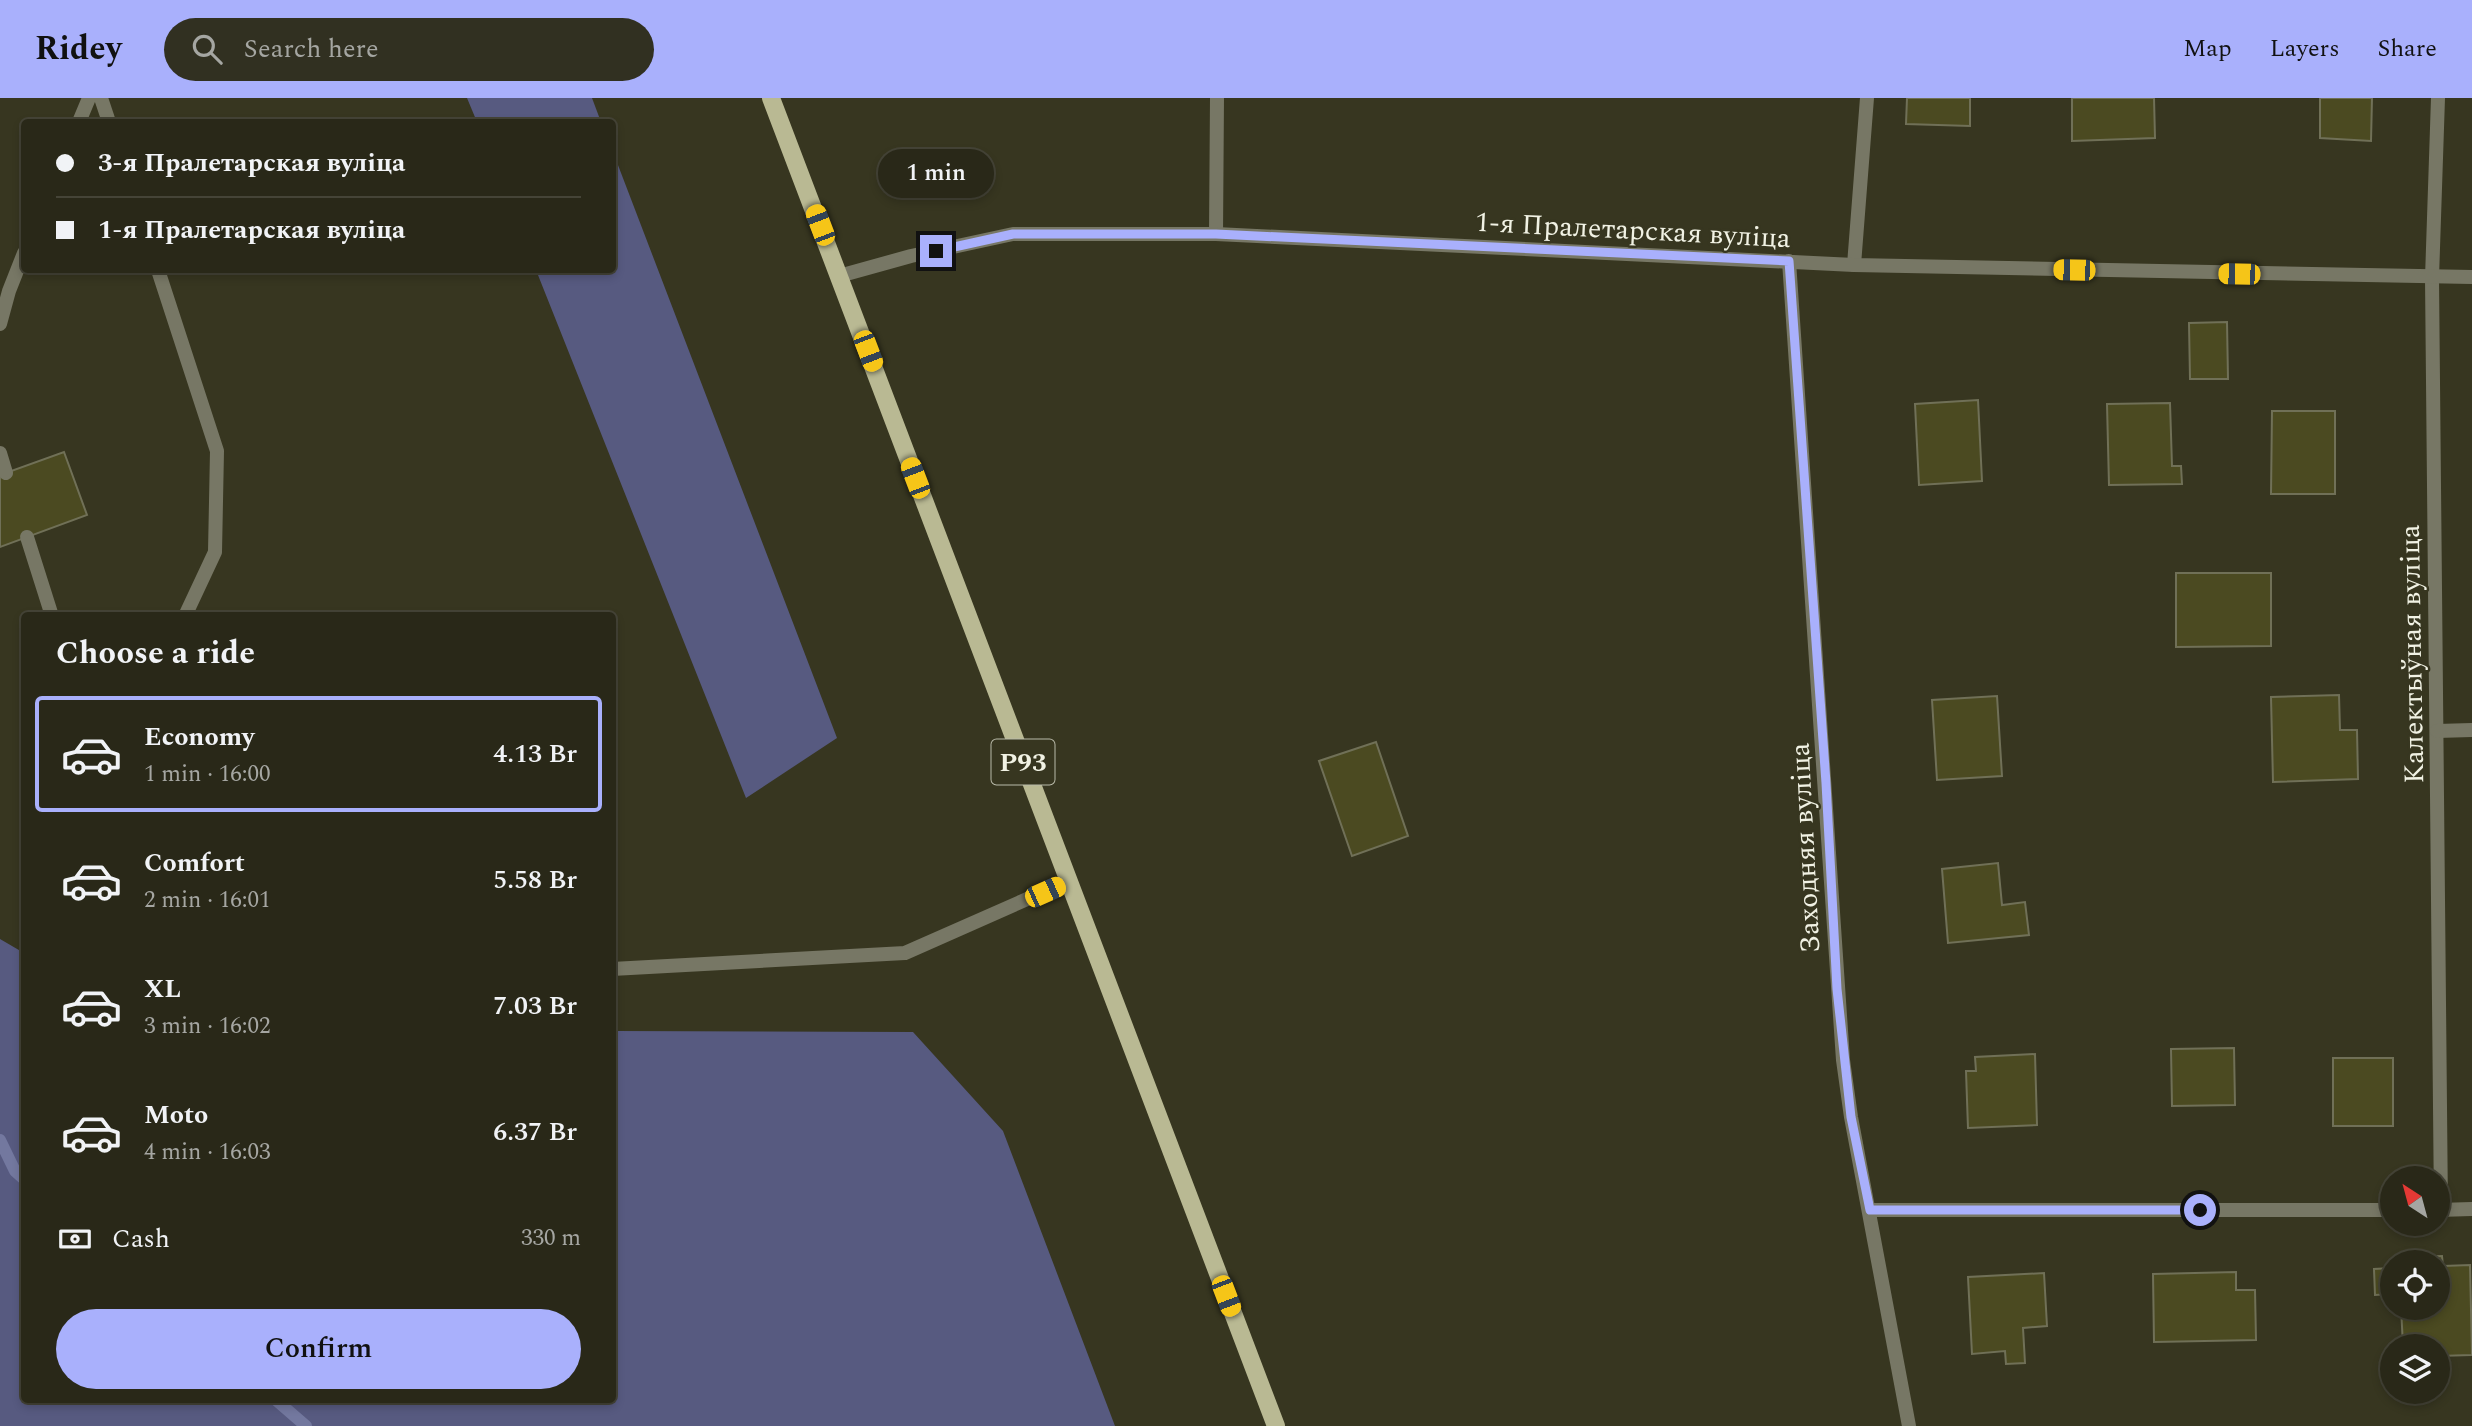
<!DOCTYPE html>
<html lang="en">
<head>
<meta charset="utf-8">
<style>
  :root { --surface:#292818; --page:#313021; --text:#f1f3f6; --muted:#a5a6a2; --line:#454437; --accent:#a9b0fc }
  body { margin:0; font-family:Spectral,serif; background:var(--page); color:var(--text); height:100vh; display:flex; flex-direction:column; font-size:26px; white-space:nowrap }
  * { box-sizing:border-box; margin:0 }
  p { font-size:23px; color:var(--muted) }
  .icon { flex:none; width:38px; height:38px; fill:none; stroke:currentColor; stroke-width:2; stroke-linecap:round; stroke-linejoin:round }
  .map { position:relative; flex:1; overflow:hidden }
  .side { position:absolute; left:21px; top:514px; width:595px; height:791px; display:flex; flex-direction:column; background:var(--surface); border-radius:7px; box-shadow:0 4px 10px #0003,0 0 0 2px var(--line) }
  .side>* { flex:none }
  .guide { position:absolute; left:21px; top:21px; width:595px; height:154px; border-radius:7px; box-shadow:0 4px 10px #0003,0 0 0 2px var(--line); display:grid; align-content:center; height:154px; padding:0 35px; background:var(--surface) }
  .needle { width:46px; rotate:324deg }
  .buttons { position:absolute; left:2380px; top:1068px; display:grid; gap:14px }
  .buttons a { display:grid; place-items:center; width:70px; height:70px; border-radius:50%; background:var(--surface); box-shadow:0 4px 10px #0003,0 0 0 2px var(--line); font-size:35px }
  .end { position:absolute; width:32px; height:32px; margin:-16px; border:9px solid #a9b0fc; background:#111; box-shadow:0 0 0 4px #111 }
  .from { border-radius:50% }
  .bubble { position:absolute; height:49px; border-radius:24px; background:var(--surface); box-shadow:0 4px 10px #0003,0 0 0 2px var(--line); font-size:23px; font-weight:600; line-height:49px; text-align:center }
  .car { position:absolute; width:21px; height:42px; margin:-21px -10px; border-radius:9px; box-shadow:0 0 5px 2px #0007; background:linear-gradient(#f5c518 24%,#345 0 40%,#f5c518 0 76%,#345 0 86%,#f5c518 0) }
  .guide b { display:flex; align-items:center; gap:24px; height:66px; font-size:26px }
  .guide b+b { border-top:2px solid var(--line) }
  .guide i { width:18px; height:18px; background:var(--text) }
  ul { padding:0; list-style:none }
  li { display:flex; align-items:center; gap:21px; height:116px; margin:0 14px 10px; padding:0 21px; border:4px solid transparent; border-radius:7px }
  li div { flex:1 }
  li b { display:block; font-size:26px }
  li em { font-style:normal; font-weight:600 }
  li.on { border-color:var(--accent) }
  li>.icon { width:63px; height:63px; stroke-width:1.5 }
  h2 { padding:0 35px; font-size:32px; line-height:84px }
  .pay { display:flex; align-items:center; gap:18px; height:77px; padding:0 35px; font-size:26px }
  .pay p { margin-inline-start:auto }
  .cta { display:flex; gap:14px; margin-top:auto; padding:14px 35px }
  .cta a { flex:1; height:80px; border-radius:42px; background:var(--accent); color:#111; font-size:28px; font-weight:600; line-height:80px; text-align:center }
  header { display:flex; align-items:center; gap:42px; box-sizing:border-box; height:98px; padding:0 35px; background:var(--accent); color:#111 }
  header strong { font-size:33px }
  nav { display:flex; gap:38px; margin-inline-start:auto; font-size:24px }
  .search { width:490px; height:63px; background:var(--page); display:flex; align-items:center; gap:18px; box-sizing:border-box; padding:0 24px; border-radius:38px; color:var(--muted); font-size:26px }
  .map>svg:first-child { display:block }
</style>
</head>
<body>
<header>
<strong>Ridey</strong>
<div class="search"><svg class="icon" aria-label="search" viewBox="0 0 24 24"><circle cx="10" cy="10" r="6"/><path d="M15 15l6 6"/></svg>Search here</div>
<nav><a>Map</a><a>Layers</a><a>Share</a></nav>
</header>
<div class="map">
<svg width="2472" height="1328" viewBox="0 0 2472 1328">
  <rect width="100%" height="100%" fill="#373620"/>
  <g fill="#575a80">
    <path d="M467 0H592L601 24H477Z"/>
    <path d="M613 54 837 640 746 700 536 172H612Z"/>
    <path d="M0 841 24 855V1302H612L613 933 913 934 1003 1033 1115 1328H0Z"/>
  </g>
  <g fill="none" stroke-linecap="round" stroke-linejoin="round">
    <g stroke="#73789f" stroke-width="12">
      <path d="M0 1042 15 1073 24 1081"/>
      <path d="M276 1302 306 1328"/>
    </g>
  </g>
  <g fill="#4b4a21" stroke="#707057" stroke-width="2">
    <path d="M1907 0H1970V28L1906 26Z"/>
    <path d="M2072 0H2154L2155 40 2072 43Z"/>
    <path d="M2320 0H2372L2371 43 2320 40Z"/>
    <path d="M2227 224 2228 281H2190L2189 225Z"/>
    <path d="M1978 302 1982 383 1919 387 1915 306Z"/>
    <path d="M2170 305 2172 368H2181L2182 386 2109 387 2107 306Z"/>
    <path d="M2272 313H2335V396H2271Z"/>
    <path d="M64 354 87 417 0 449V377Z"/>
    <path d="M2176 475H2271V548L2176 549Z"/>
    <path d="M2339 597 2340 632H2357L2358 681 2273 684 2271 599Z"/>
    <path d="M1997 598 2002 678 1937 682 1932 602Z"/>
    <path d="M1376 644 1408 738 1352 758 1319 663Z"/>
    <path d="M1998 765 2002 807 2025 804 2029 837 1948 845 1942 771Z"/>
    <path d="M2234 950 2235 1007 2172 1008 2171 951Z"/>
    <path d="M2035 956 2037 1027 1968 1030 1966 973H1976L1975 959Z"/>
    <rect x="2333" y="960" width="60" height="68"/>
    <path d="M2442 1158 2443 1168 2470 1167 2472 1257 2438 1258V1248H2403L2401 1209H2438V1164H2416V1159Z"/>
    <path d="M2392 1170V1196L2375 1197 2374 1171Z"/>
    <path d="M2236 1174V1192H2255L2256 1242 2154 1244 2153 1176Z"/>
    <path d="M2044 1175 2047 1228 2023 1230 2025 1265 2006 1266 2005 1253 1972 1256 1968 1179Z"/>
  </g>
  <g fill="none" stroke-linecap="round" stroke-linejoin="round">
    <g stroke="#777765" stroke-width="14">
      <path d="M101 0 109 24"/>
      <path d="M79 24 89 0"/>
      <path d="M1216 136 1217 0"/>
      <path d="M158 172 217 353 215 454 185 518"/>
      <path d="M0 226 9 193 24 155"/>
      <path d="M0 355 6 375"/>
      <path d="M27 439 52 518"/>
      <path d="M612 871 905 855 1068 783"/>
    </g>
    <g stroke="#777765" stroke-width="14">
      <path d="M2438 0 2432 180 2441 1112"/>
      <path d="M1789 163 1843 962 1851 1019 1909 1328"/>
      <path d="M1854 167 1867 0"/>
      <path d="M839 178 911 158 1013 136H1216L1854 167 2472 179"/>
      <path d="M2437 633 2472 632"/>
      <path d="M1870 1112H2392"/>
      <path d="M2438 1112 2472 1111"/>
    </g>
    <path stroke="#b9b993" stroke-width="18" d="M771 0 1276 1328"/>
  </g>
  <g fill="none" stroke-linecap="round" stroke-linejoin="round">
    <path stroke="#a9b0fc" stroke-width="9" d="M936 153 1013 136H1216L1789 163 1826 685 1837 891 1851 1019 1870 1112H2200"/>
  </g>
  <g text-anchor="middle" stroke-width="5" stroke-linejoin="round" paint-order="stroke">
    <rect fill="#373620" stroke="#b9baa9" stroke-width="2" x="991.5" y="641.5" width="63" height="45" rx="5"/>
    <g font-size="26" font-weight="bold" fill="#f1f2e4">
      <text x="1023" y="673">Р93</text>
    </g>
    <g font-size="28" fill="#f1f2e4" stroke="#373620">
      <text transform="translate(1633 131) rotate(3)" y="10">1-я Пралетарская вуліца</text>
      <text transform="translate(2411 556) rotate(-91)" y="10">Калектыўная вуліца</text>
      <text transform="translate(1804 750) rotate(-93)" y="10">Заходняя вуліца</text>
    </g>
  </g>
</svg>
<div class="buttons">
<a><svg class="needle" viewBox="-14 -14 28 28"><path d="M0-13l5 13h-10z" fill="#e53935"/><path d="M0 13l5-13h-10z" fill="#a5a6a2"/></svg></a>
<a><svg class="icon" aria-label="locate" viewBox="0 0 24 24"><circle cx="12" cy="12" r="6"/><path d="M12 2v4M12 18v4M2 12h4M18 12h4"/></svg></a>
<a><svg class="icon" aria-label="layers" viewBox="0 0 24 24"><path d="M12 4l9 5-9 5-9-5zM3 14l9 5 9-5"/></svg></a>
</div>
<i class="end from" style="left:2200px;top:1112px"></i>
<i class="end" style="left:936px;top:153px"></i>
<div class="bubble" style="left:878px;top:51px;width:116px">1 min</div>
<i class="car" style="left:820px;top:127px;rotate:339deg"></i>
<i class="car" style="left:2074px;top:172px;rotate:271deg"></i>
<i class="car" style="left:2239px;top:176px;rotate:271deg"></i>
<i class="car" style="left:868px;top:253px;rotate:159deg"></i>
<i class="car" style="left:915px;top:380px;rotate:339deg"></i>
<i class="car" style="left:1045px;top:794px;rotate:66deg"></i>
<i class="car" style="left:1226px;top:1198px;rotate:159deg"></i>
<div class="guide">
<b><i class="from"></i>3-я Пралетарская вуліца</b>
<b><i></i>1-я Пралетарская вуліца</b>
</div>
<section class="side">
<h2>Choose a ride</h2>
<ul>
<li class="on"><svg class="icon" aria-label="car" viewBox="0 0 24 24"><path d="M5 17H2v-5l4-1 3-4h7l3 4 3 1v5h-3M9 17h6M6 11h13"/><circle cx="7" cy="17" r="2"/><circle cx="17" cy="17" r="2"/></svg><div><b>Economy</b><p>1 min · 16:00</p></div><em>4.13 Br</em></li>
<li><svg class="icon" aria-label="car" viewBox="0 0 24 24"><path d="M5 17H2v-5l4-1 3-4h7l3 4 3 1v5h-3M9 17h6M6 11h13"/><circle cx="7" cy="17" r="2"/><circle cx="17" cy="17" r="2"/></svg><div><b>Comfort</b><p>2 min · 16:01</p></div><em>5.58 Br</em></li>
<li><svg class="icon" aria-label="car" viewBox="0 0 24 24"><path d="M5 17H2v-5l4-1 3-4h7l3 4 3 1v5h-3M9 17h6M6 11h13"/><circle cx="7" cy="17" r="2"/><circle cx="17" cy="17" r="2"/></svg><div><b>XL</b><p>3 min · 16:02</p></div><em>7.03 Br</em></li>
<li><svg class="icon" aria-label="car" viewBox="0 0 24 24"><path d="M5 17H2v-5l4-1 3-4h7l3 4 3 1v5h-3M9 17h6M6 11h13"/><circle cx="7" cy="17" r="2"/><circle cx="17" cy="17" r="2"/></svg><div><b>Moto</b><p>4 min · 16:03</p></div><em>6.37 Br</em></li>
</ul>
<div class="pay"><svg class="icon" aria-label="cash" viewBox="0 0 24 24"><path d="M3 7h18v10H3z"/><circle cx="12" cy="12" r="2"/></svg>Cash<p>330 m</p></div>
<div class="cta"><a>Confirm</a></div>
</section>
</div>
</body>
</html>
